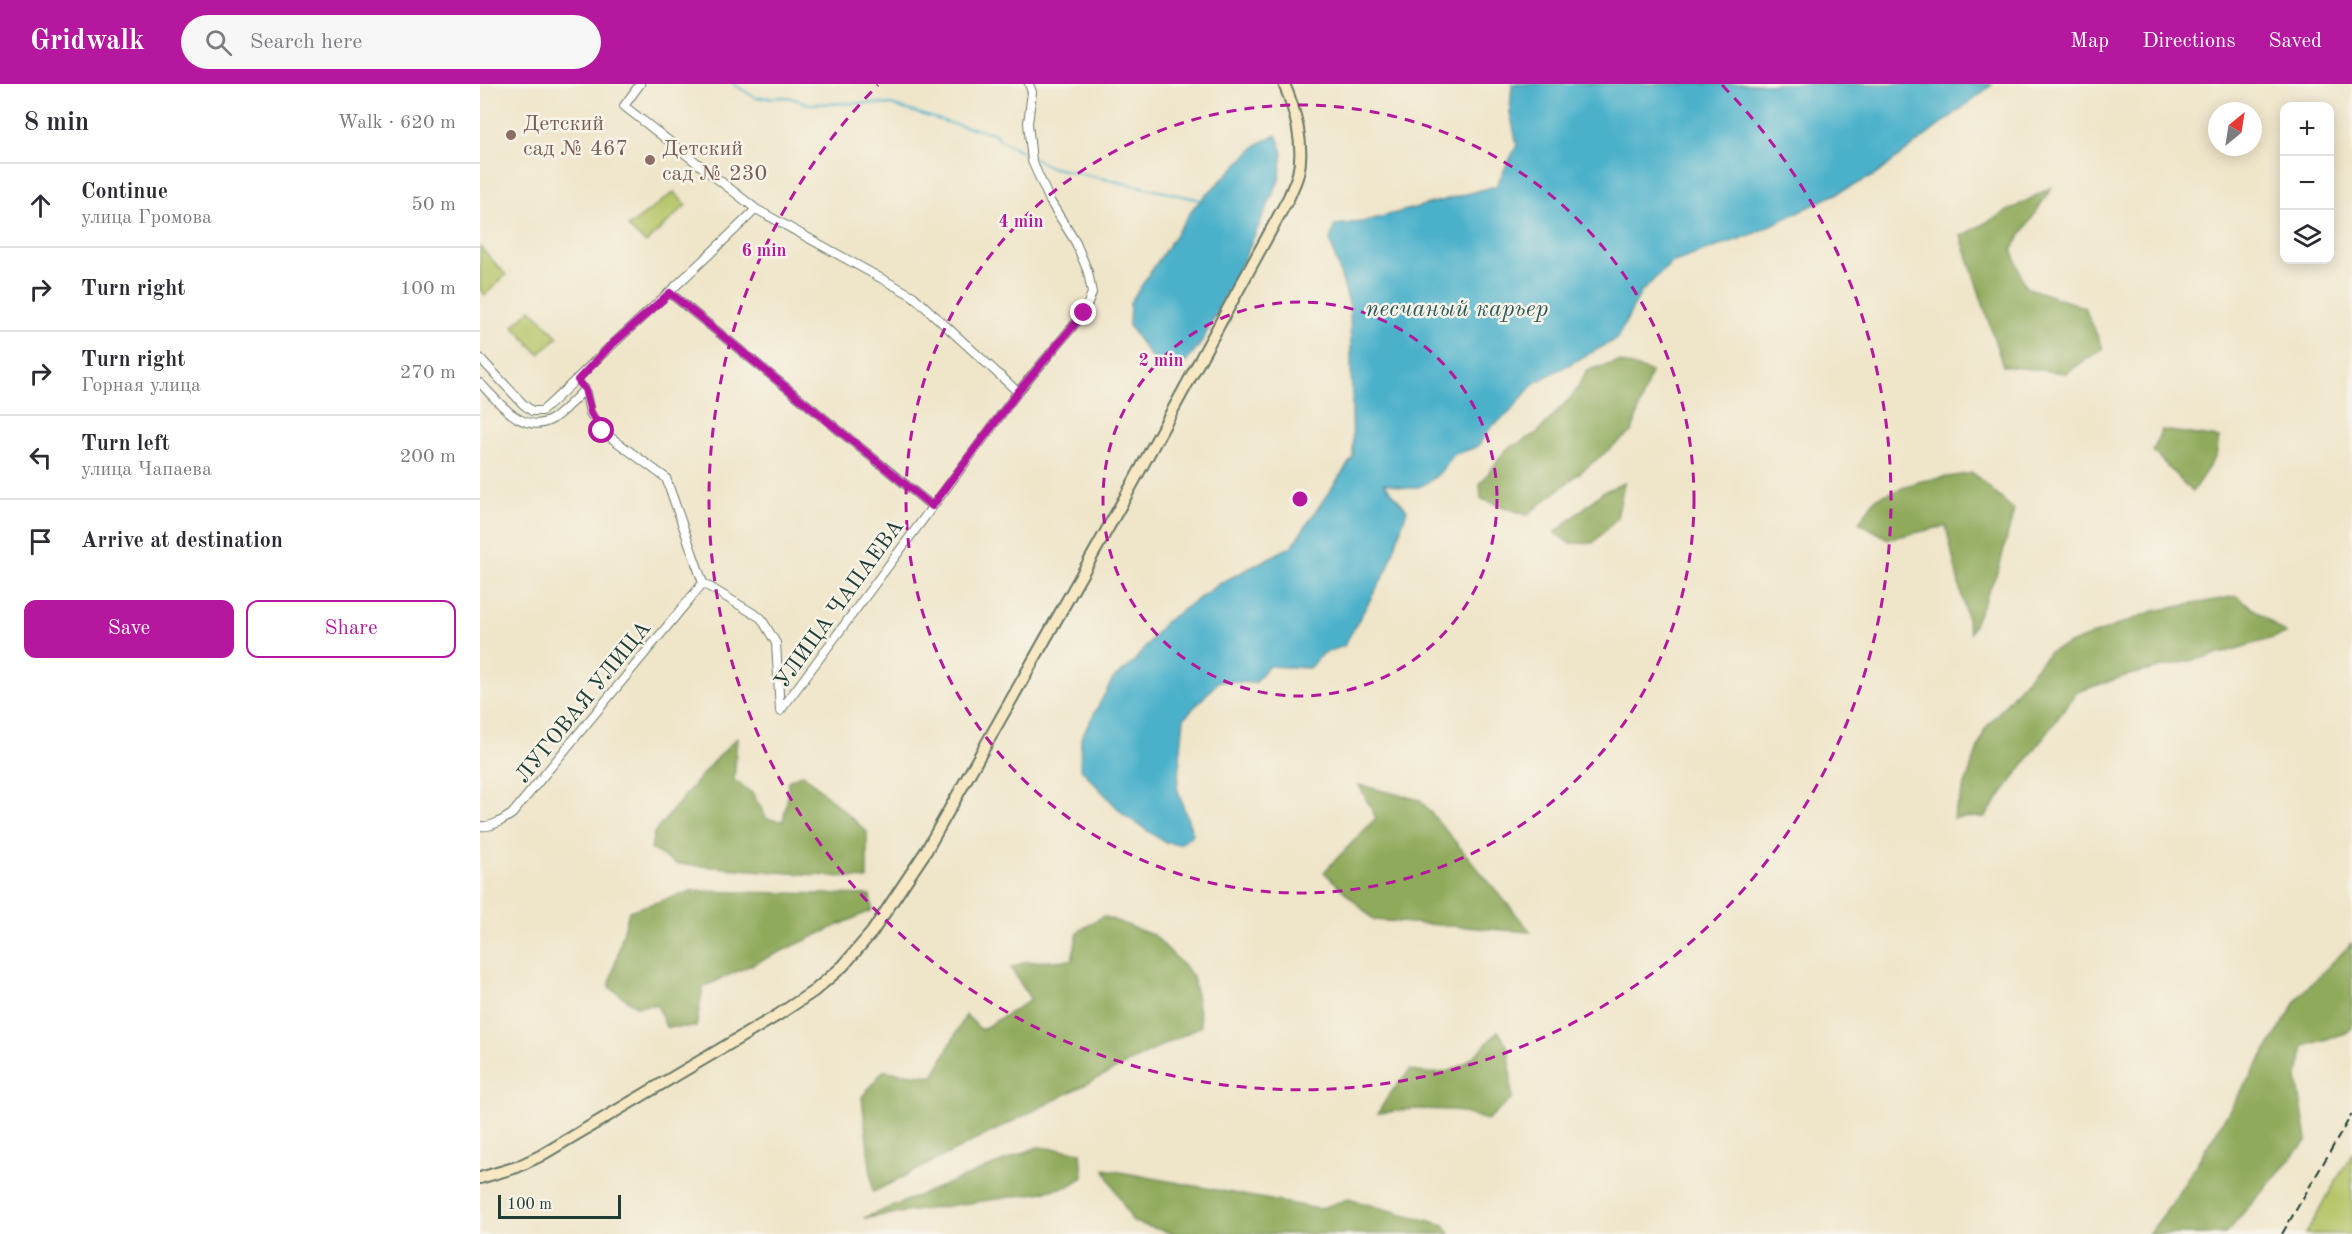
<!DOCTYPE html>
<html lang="en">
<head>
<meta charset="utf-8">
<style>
	:root { --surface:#fff; --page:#f7f7f7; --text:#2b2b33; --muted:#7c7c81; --line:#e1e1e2; --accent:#b5179e }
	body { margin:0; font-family:"Old Standard TT",serif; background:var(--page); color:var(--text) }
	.controls { position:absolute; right:18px; top:18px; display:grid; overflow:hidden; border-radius:12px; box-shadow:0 3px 15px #0003 }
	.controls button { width:54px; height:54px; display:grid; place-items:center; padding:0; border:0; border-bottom:2px solid var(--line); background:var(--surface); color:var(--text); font:30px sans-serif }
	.compass { position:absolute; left:1728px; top:18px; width:54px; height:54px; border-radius:50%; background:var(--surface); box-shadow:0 3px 15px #0003; rotate:30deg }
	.scale { position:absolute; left:18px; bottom:15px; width:123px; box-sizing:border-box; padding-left:6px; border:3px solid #1f3d34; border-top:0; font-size:16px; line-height:21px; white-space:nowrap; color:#1f3d34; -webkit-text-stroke:4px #f7f3e8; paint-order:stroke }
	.stop { position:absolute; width:18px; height:18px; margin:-14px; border:4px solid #b5179e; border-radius:50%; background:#fff }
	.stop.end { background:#b5179e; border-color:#fff; box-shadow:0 2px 6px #0008 }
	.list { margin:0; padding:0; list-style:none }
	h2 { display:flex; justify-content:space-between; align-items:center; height:78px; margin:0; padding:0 24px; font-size:26px }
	h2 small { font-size:20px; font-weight:400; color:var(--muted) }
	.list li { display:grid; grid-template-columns:39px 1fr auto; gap:18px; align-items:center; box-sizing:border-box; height:84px; padding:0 24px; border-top:2px solid var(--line) }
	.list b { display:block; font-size:22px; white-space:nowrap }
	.list p { margin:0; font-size:20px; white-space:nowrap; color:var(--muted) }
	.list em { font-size:20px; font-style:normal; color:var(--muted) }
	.actions { display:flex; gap:12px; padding:18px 24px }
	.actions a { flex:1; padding:14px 0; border:2px solid var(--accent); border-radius:12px; text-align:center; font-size:21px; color:var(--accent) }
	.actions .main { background:var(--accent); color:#fff }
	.icon { flex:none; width:33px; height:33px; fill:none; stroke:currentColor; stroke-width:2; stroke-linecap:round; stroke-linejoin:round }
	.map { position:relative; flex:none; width:1872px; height:1150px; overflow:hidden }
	header { display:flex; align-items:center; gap:36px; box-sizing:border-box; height:84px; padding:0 30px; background:var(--accent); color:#fff }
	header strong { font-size:28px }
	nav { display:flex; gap:33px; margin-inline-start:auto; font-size:21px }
	.search { width:420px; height:54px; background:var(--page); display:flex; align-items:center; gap:15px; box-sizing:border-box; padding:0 21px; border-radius:33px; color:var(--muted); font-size:22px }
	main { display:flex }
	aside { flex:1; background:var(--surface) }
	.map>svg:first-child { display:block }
	.green { fill:#b6c567; stroke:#6a814e; stroke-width:1.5 }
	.forest { fill:#90aa5c; stroke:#587448; stroke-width:1.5 }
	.water { fill:#4cb1cb; stroke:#367780; stroke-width:1.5 }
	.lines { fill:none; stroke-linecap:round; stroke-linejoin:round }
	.stream { stroke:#4cb1cb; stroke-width:2 }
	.street-casing { stroke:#687868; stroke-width:10 }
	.secondary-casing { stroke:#687868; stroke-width:14 }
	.street { stroke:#fff; stroke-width:8 }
	.secondary { stroke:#f7e8c3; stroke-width:10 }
	.rail { stroke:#1f3d34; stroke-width:2; stroke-dasharray:9 4.5; stroke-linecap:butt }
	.route { stroke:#b5179e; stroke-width:8 }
	.ring { fill:none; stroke:#b5179e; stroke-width:3; stroke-dasharray:10 8 }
	.education-dot { fill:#8d6e63; stroke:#f7f3e8; stroke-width:2 }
	.labels { text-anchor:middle; stroke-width:5; stroke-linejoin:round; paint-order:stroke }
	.education-label { font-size:22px; fill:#785e54; stroke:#f7f3e8; text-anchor:start }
	.street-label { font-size:22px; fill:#1f3d34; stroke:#f7f3e8 }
	.water-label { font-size:24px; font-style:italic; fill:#2a5a5a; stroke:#f7f3e8 }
	.centre { fill:#b5179e; stroke:#f7f3e8; stroke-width:3 }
	.ring-label { font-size:18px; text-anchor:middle; font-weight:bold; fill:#b5179e; stroke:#f7f3e8; stroke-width:5; stroke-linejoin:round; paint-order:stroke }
</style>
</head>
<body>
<header>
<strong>Gridwalk</strong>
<div class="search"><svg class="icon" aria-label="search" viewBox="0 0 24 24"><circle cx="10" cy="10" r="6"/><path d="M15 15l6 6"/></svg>Search here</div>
<nav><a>Map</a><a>Directions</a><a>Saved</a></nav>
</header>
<main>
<aside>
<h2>8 min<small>Walk · 620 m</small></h2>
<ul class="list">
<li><svg class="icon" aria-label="ahead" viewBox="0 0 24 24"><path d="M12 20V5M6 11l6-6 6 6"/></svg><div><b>Continue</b><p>улица Громова</p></div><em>50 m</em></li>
<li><svg class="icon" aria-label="right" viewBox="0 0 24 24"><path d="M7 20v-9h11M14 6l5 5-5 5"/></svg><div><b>Turn right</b></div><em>100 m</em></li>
<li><svg class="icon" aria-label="right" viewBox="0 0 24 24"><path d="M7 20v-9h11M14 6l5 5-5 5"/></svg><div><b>Turn right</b><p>Горная улица</p></div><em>270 m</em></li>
<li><svg class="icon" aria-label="left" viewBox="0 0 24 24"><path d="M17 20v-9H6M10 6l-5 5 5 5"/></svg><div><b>Turn left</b><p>улица Чапаева</p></div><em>200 m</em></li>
<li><svg class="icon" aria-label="arrive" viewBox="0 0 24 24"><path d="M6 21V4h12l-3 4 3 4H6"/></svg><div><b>Arrive at destination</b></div></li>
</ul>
<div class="actions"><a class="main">Save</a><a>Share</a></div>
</aside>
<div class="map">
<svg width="1872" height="1150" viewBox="0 0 1872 1150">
	<rect width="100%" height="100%" fill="#f7f3e8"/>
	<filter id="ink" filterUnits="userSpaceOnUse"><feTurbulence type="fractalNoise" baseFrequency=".0167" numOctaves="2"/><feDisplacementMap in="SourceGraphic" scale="12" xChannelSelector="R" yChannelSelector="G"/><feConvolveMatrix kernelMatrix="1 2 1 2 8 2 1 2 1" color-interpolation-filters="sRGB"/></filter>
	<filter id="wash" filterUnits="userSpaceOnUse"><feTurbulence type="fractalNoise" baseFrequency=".008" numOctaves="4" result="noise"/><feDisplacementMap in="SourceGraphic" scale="24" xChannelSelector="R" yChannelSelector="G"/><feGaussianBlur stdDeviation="1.35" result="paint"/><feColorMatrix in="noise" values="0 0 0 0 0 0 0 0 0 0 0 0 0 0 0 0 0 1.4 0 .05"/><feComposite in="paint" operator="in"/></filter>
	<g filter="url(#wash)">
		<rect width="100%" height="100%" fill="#efe5c9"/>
		<!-- green -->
		<path class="green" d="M 194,108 L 206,121 L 166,159 L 148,143 Z
			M 0,163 L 26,191 L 5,211 L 0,206 Z
			M 51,225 L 78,253 L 59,270 L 33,242 Z
			M 1872,1069 L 1872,1150 L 1826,1150 Z"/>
		<!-- forest -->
		<path class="forest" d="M 1572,103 L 1532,165 L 1545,203 L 1604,223 L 1623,264 L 1586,289 L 1523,282 L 1481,152 Z
			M 1139,278 L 1171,288 L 1152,347 L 1047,431 L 1001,415 L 1000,400 L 1026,366 L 1057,349 L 1094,310 L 1107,286 Z
			M 1682,346 L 1739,354 L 1736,372 L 1712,408 L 1673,367 Z
			M 1493,389 L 1534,426 L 1519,484 L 1490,549 L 1466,442 L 1408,455 L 1379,438 L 1396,414 L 1441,397 Z
			M 1144,399 L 1137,434 L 1113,459 L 1089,459 L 1075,449 L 1123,408 Z
			M 1757,512 L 1806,550 L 1739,570 L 1645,592 L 1597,608 L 1505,733 L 1473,734 L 1505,645 L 1569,568 L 1674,527 Z
			M 257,654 L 254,696 L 273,710 L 287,735 L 303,737 L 307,717 L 308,697 L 323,690 L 387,748 L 387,795 L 196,780 L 171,765 L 174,749 L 231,680 Z
			M 879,701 L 940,716 L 1051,848 L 894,836 L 844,788 L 896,734 Z
			M 212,807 L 390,811 L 392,826 L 223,903 L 216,943 L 186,943 L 177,921 L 156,922 L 129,903 L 149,827 Z
			M 623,832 L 675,852 L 713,892 L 721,942 L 393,1108 L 382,1013 L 403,987 L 453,992 L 486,931 L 501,946 L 551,916 L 531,884 L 545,878 L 592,876 L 598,848 Z
			M 1872,859 L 1872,944 L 1866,949 L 1824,962 L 1817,994 L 1827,1056 L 1745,1150 L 1669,1150 L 1693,1118 L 1821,910 Z
			M 1018,947 L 1029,965 L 1032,1015 L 1007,1036 L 973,1026 L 934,1025 L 898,1029 L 909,1011 L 930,986 C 973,998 991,977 1018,947 Z
			M 558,1063 L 601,1068 L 603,1093 L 589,1102 L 558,1109 L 384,1134 Z
			M 624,1085 L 839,1125 L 868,1115 L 964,1141 L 970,1150 L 695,1150 L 653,1138 Z"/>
		<!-- water -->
		<path class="water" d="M 1032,0 L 1513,0 L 1395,91 L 1273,150 L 1191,179 L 1161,208 L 1137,255 L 1054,299 L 1029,329 L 1010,344 L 997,363 L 972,371 C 965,385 950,402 933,404 C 924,405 912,400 904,399 L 927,426 L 908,484 L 864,562 L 842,570 L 829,584 L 788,582 L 775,599 L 739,597 L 704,634 L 697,704 L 713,751 L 700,760 L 686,759 L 644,731 L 600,684 L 601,654 L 633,595 L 652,580 L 685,538 L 741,499 L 812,462 L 873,373 L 870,222 L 850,156 L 855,141 L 882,138 L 1016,102 L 1037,61 L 1030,28 Z
			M 796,51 L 803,68 L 799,96 L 764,175 L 721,259 L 701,284 L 690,284 L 673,276 L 649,242 L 650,219 L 714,123 L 778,60 Z"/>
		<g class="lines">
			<!-- stream -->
			<path class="stream" d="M 253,0 L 276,14 L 308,13 L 329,20 L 390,19 L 411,21 L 473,40 L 514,49 L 520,56 L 549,71
				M 554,74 L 570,83 L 721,116"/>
		</g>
	</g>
	<g filter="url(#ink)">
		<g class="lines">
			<!-- street casing -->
			<g class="street-casing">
				<path id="street" d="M 160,0 L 144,22 L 276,125 L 433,212 L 538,308
					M 190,209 L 452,422
					M 0,274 L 43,320 L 52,327 L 62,327 C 86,306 108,283 132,261 C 181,216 229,172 276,125
					M 0,299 C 18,317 44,354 74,334 C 85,326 95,315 105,305 L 110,329 L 122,347 L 186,394 L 223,499 L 281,534 L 296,559 L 300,627
					M 300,627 L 538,308 L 604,229 L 612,209 L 608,188 L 596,159 L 570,117 L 552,77 L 548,39 L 552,8 L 549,0
					M 0,742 C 11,744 23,736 32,730 L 223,499"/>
			</g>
			<!-- secondary casing -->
			<g class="secondary-casing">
				<path id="secondary" d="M 0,1094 L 37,1083 L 60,1072 L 298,931 L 334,907 L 363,882 L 392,848 L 446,767 L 642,419 L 809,113 C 812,105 816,98 818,90 C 825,62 815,25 804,0"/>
			</g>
			<!-- street -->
			<use href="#street" class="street"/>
			<!-- secondary -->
			<use href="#secondary" class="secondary"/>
			<!-- rail -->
			<path class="rail" d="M 1802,1150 L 1872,1030"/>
		</g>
	</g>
	<g class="lines" filter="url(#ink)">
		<!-- route -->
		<path class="route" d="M 122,347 L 111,329 L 105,305 L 98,296 L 129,263 L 190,209 L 452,422 L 538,308 L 604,229"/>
	</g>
	<!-- distance rings -->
	<g class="ring">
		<circle cx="820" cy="415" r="197"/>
		<circle cx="820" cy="415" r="394"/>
		<path d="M1242 1A591 591 0 1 1 398 1"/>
	</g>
	<!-- markers -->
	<g class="education-dot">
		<circle cx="31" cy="51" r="6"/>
		<circle cx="170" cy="76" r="6"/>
	</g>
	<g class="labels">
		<!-- education labels -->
		<g class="education-label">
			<text x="43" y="46">Детский<tspan x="43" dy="25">сад № 467</tspan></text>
			<text x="182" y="71">Детский<tspan x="182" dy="25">сад № 230</tspan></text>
		</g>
		<!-- street labels -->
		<g class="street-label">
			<text transform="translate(358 519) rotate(-54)" y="8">УЛИЦА ЧАПАЕВА</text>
			<text transform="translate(102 617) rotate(-51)" y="8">ЛУГОВАЯ УЛИЦА</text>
		</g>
		<!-- water labels -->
		<g class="water-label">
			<text x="977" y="232">песчаный карьер</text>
		</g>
	</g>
	<circle cx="820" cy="415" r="9" class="centre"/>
	<g class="ring-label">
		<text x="541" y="143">4 min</text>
		<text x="284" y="172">6 min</text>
		<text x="681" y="282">2 min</text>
	</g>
</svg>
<div class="controls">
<button>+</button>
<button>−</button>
<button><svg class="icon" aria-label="layers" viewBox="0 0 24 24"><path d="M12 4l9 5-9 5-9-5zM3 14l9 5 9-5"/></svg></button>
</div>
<svg class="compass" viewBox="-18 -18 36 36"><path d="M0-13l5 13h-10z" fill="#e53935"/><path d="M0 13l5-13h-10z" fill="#7c7c81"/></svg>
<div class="scale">100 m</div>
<div class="stop" style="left:122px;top:347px"></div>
<div class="stop end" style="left:604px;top:229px"></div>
</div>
</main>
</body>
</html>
